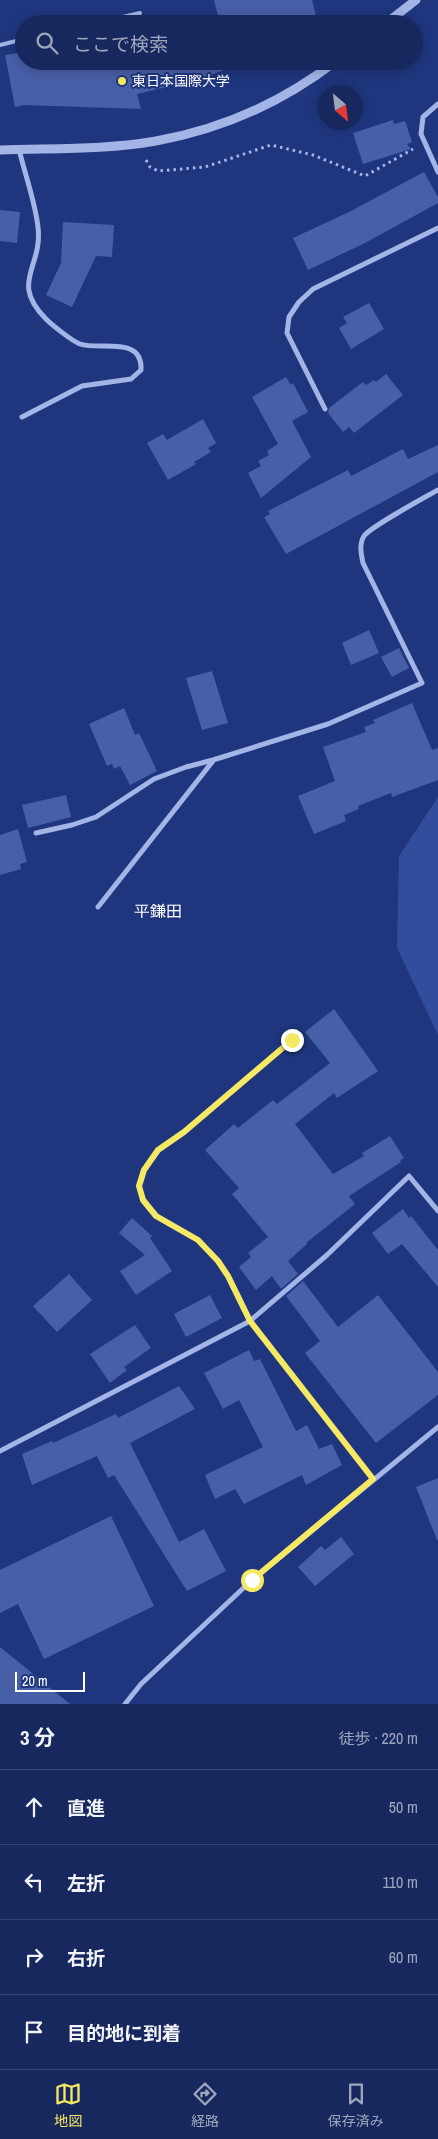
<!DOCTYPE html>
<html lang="ja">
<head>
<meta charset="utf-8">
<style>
	:root { --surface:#17285e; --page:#243467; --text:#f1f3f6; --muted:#9ea6bc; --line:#364473; --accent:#f5e862 }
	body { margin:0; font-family:"Archivo Narrow","Noto Sans JP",sans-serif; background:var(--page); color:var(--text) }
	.compass { position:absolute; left:318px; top:85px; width:45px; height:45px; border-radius:50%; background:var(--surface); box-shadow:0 2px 12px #0003; rotate:152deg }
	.scale { position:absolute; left:15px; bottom:12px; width:70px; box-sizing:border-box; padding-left:5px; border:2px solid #fff; border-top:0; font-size:14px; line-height:18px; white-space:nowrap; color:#fff; -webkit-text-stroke:4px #1f367e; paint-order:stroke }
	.stop { position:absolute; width:15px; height:15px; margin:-11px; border:4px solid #f5e862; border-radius:50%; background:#fff }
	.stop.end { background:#f5e862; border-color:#fff; box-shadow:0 1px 5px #0008 }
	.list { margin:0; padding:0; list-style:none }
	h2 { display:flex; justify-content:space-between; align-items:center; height:65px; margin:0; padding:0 20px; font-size:21px }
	h2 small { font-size:16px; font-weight:400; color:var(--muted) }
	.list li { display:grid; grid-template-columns:32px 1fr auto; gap:15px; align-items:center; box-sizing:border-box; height:75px; padding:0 20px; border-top:1px solid var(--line) }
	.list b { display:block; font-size:19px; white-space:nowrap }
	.list em { font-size:16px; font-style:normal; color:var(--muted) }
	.icon { flex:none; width:28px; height:28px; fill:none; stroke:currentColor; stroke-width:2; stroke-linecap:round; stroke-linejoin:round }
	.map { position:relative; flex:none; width:438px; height:1704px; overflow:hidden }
	.search { position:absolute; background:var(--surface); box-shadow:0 2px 12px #0003; left:15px; right:15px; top:15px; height:55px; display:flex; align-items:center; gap:12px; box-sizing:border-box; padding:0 18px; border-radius:28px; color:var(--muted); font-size:19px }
	.sheet { height:365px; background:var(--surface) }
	nav { display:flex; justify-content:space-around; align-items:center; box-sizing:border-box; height:70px; border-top:1px solid var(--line); background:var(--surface); font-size:14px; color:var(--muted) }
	nav a { display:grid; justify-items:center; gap:2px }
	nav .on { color:var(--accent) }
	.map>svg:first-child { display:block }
	.green { fill:#324d9c }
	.building { fill:#475fa7 }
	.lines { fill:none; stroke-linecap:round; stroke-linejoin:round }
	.path { stroke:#a3b4e7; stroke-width:3; stroke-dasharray:2.5 4; stroke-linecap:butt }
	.service { stroke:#a3b4e7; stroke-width:4 }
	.minor { stroke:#a3b4e7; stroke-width:5 }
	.tertiary { stroke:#a3b4e7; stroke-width:9 }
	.route { stroke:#f5e862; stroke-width:6 }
	.poi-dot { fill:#f5e862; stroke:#1f367e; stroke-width:2 }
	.labels { text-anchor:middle; stroke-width:4; stroke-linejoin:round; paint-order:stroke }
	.poi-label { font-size:14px; fill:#fff; stroke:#1f367e; text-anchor:start }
	.quarter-label { font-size:16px; fill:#fff; stroke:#1f367e }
</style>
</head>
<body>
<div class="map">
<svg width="438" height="1704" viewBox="0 0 438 1704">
	<rect width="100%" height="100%" fill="#1f367e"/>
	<!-- green -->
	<path class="green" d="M 438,797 L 438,1035 L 397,948 L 399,856 Z"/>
	<!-- building -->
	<path class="building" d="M 214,0 L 312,0 L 318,24 L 220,24 Z
		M 24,52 L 24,61 L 242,61 L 242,63 L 201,79 L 137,94 L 141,109 L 24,105 L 15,107 L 5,55 Z
		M 393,120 L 394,124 L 405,121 L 412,142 L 407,144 L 411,149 L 363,164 L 353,133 Z
		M 424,172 L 438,197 L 438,203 L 365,243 L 308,270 L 293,238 L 349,212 Z
		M 0,210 L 20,212 L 17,243 L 0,241 Z
		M 63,222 L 114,225 L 112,257 L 96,256 L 72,307 L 46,295 L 61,263 Z
		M 369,303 L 384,329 L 351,349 L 339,328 L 347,323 L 343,317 Z
		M 386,374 L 403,395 L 354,433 L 349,427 L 343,432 L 328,413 L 329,408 L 363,382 L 366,385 L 374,380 L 376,382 Z
		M 286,377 L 291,385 L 293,383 L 308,412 L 292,421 L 311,457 L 261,498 L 248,473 L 261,466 L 258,461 L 269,455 L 267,451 L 278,444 L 252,397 Z
		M 203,419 L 216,443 L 208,448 L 211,452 L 194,462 L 196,464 L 168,480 L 147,443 L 163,434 L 167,440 Z
		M 438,445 L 438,472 L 286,554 L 264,517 L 270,514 L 268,511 L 348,470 L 351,476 L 403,449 L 408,459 Z
		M 369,630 L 379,653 L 351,665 L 342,643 Z
		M 399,648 L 409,668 L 392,677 L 381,657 Z
		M 212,671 L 228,723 L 202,730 L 186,678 Z
		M 412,703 L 432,750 L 438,748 L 438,780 L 392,797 L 391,793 L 358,806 L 359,809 L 344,815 L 346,821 L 314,834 L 298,796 L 335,781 L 323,747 L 366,732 L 364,727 L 375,723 L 373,720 Z
		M 124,708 L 135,735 L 139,733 L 157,771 L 130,785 L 120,766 L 114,769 L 112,764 L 107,766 L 89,724 Z
		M 66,795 L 71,817 L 28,828 L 22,805 Z
		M 18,829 L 27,862 L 20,864 L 21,869 L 0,875 L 0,835 Z
		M 334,1009 L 378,1071 L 337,1098 L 334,1093 L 295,1124 L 333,1174 L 364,1156 L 362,1153 L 390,1136 L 404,1158 L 400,1160 L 401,1162 L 349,1196 L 355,1204 L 306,1243 L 307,1244 L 288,1261 L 298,1274 L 281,1289 L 272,1276 L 256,1290 L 239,1267 L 251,1257 L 248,1253 L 268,1237 L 232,1194 L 239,1188 L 205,1150 L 234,1124 L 238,1128 L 273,1100 L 277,1104 L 330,1063 L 305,1032 Z
		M 403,1209 L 409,1218 L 411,1216 L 438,1250 L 438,1287 L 402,1244 L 388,1254 L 372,1233 Z
		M 132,1218 L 152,1236 L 150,1238 L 172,1271 L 136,1295 L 120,1271 L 145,1255 L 119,1233 Z
		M 69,1274 L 92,1300 L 57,1332 L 33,1306 Z
		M 303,1281 L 338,1327 L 378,1295 L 438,1372 L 438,1395 L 376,1443 L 305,1353 L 320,1341 L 286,1296 Z
		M 210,1295 L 222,1318 L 186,1337 L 174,1314 Z
		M 135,1325 L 151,1348 L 124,1367 L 127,1370 L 110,1383 L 90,1354 Z
		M 249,1350 L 254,1361 L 260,1359 L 296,1431 L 307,1425 L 319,1449 L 332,1444 L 342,1465 L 306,1485 L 302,1475 L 244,1504 L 235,1489 L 215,1499 L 205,1475 L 263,1447 L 239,1400 L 223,1409 L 204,1373 Z
		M 179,1386 L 195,1409 L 130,1443 L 179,1542 L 204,1529 L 226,1571 L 187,1591 L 114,1475 L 108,1478 L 97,1456 L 32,1485 L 22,1454 L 52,1441 L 53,1443 L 116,1414 L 118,1418 Z
		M 438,1478 L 438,1540 L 437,1540 L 416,1487 Z
		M 111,1516 L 154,1606 L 44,1659 L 18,1604 L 0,1613 L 0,1570 Z
		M 341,1537 L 354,1554 L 315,1586 L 298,1567 L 321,1546 L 325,1550 Z
		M 0,1647 L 70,1704 L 0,1704 Z"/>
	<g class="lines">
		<!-- path -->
		<path class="path" d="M 146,160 L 150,167 L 158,171 L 205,167 L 271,145 L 313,155 L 365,176 L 413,149"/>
		<!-- service -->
		<path class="service" d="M 92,24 L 140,13
			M 0,45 L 24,39"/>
		<!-- minor -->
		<path class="minor" d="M 438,104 L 423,117 L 421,134 L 438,172
			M 19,149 C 25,175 35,201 38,227 C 43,268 9,282 46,319 C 52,325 72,341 80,344 C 100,351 143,335 141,370 L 131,379 L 82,386 L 22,417
			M 325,409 L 287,333 L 289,317 L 299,302 L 313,289 L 438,228
			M 36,833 L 72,825 L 96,817 L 154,779 L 186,767 L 213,760 L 328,724 L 422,683 L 363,563 C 361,554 359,544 364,536 C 369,528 427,496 438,490
			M 98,907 L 213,761
			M 292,1040 L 184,1132 L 158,1150 L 144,1170 L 139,1186 L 143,1200 L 156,1216 L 198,1240 L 218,1261 L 228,1276 L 250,1321 L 373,1479
			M 0,1451 L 250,1321 L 327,1255 L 409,1176 L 438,1211
			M 125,1704 L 141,1684 L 252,1580 L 438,1427"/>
		<!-- tertiary -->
		<path class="tertiary" d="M 385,24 L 416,0
			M 0,150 C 51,148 106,150 156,141 C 222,129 283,102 336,61"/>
	</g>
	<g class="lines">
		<!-- route -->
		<path class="route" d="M 252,1580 L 373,1479 L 250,1321 L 228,1276 L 218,1261 L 198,1240 L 156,1216 L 143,1200 L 139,1186 L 144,1170 L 158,1150 L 184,1132 L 292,1040"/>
	</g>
	<!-- markers -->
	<circle class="poi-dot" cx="122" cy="81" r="5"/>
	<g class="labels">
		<!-- poi labels -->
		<g class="poi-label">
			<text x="132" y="86">東日本国際大学</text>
		</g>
		<!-- quarter labels -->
		<g class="quarter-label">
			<text x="158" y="917">平鎌田</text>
		</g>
	</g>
</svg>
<svg class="compass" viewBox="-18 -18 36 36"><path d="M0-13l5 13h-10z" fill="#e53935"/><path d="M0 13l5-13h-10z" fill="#9ea6bc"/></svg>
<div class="scale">20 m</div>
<div class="stop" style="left:252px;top:1580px"></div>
<div class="stop end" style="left:292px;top:1040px"></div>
<div class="search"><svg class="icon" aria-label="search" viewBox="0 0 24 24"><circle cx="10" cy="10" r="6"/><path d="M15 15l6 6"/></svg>ここで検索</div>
</div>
<section class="sheet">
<h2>3 分<small>徒歩 · 220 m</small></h2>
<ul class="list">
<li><svg class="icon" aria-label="ahead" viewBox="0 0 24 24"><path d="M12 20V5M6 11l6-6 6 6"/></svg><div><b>直進</b></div><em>50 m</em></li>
<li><svg class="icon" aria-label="left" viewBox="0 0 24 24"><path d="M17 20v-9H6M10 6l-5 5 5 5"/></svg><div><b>左折</b></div><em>110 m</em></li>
<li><svg class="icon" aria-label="right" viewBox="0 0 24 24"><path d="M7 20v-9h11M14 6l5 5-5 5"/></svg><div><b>右折</b></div><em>60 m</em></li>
<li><svg class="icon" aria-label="arrive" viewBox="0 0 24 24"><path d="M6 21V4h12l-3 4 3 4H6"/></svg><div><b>目的地に到着</b></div></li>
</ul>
</section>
<nav>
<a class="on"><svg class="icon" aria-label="map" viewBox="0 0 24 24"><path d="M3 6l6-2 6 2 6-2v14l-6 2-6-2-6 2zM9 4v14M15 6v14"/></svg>地図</a>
<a><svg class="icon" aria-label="directions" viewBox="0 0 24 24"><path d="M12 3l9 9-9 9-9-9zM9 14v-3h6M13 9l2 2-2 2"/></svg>経路</a>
<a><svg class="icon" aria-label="saved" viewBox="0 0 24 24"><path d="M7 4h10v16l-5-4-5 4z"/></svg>保存済み</a>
</nav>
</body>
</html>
